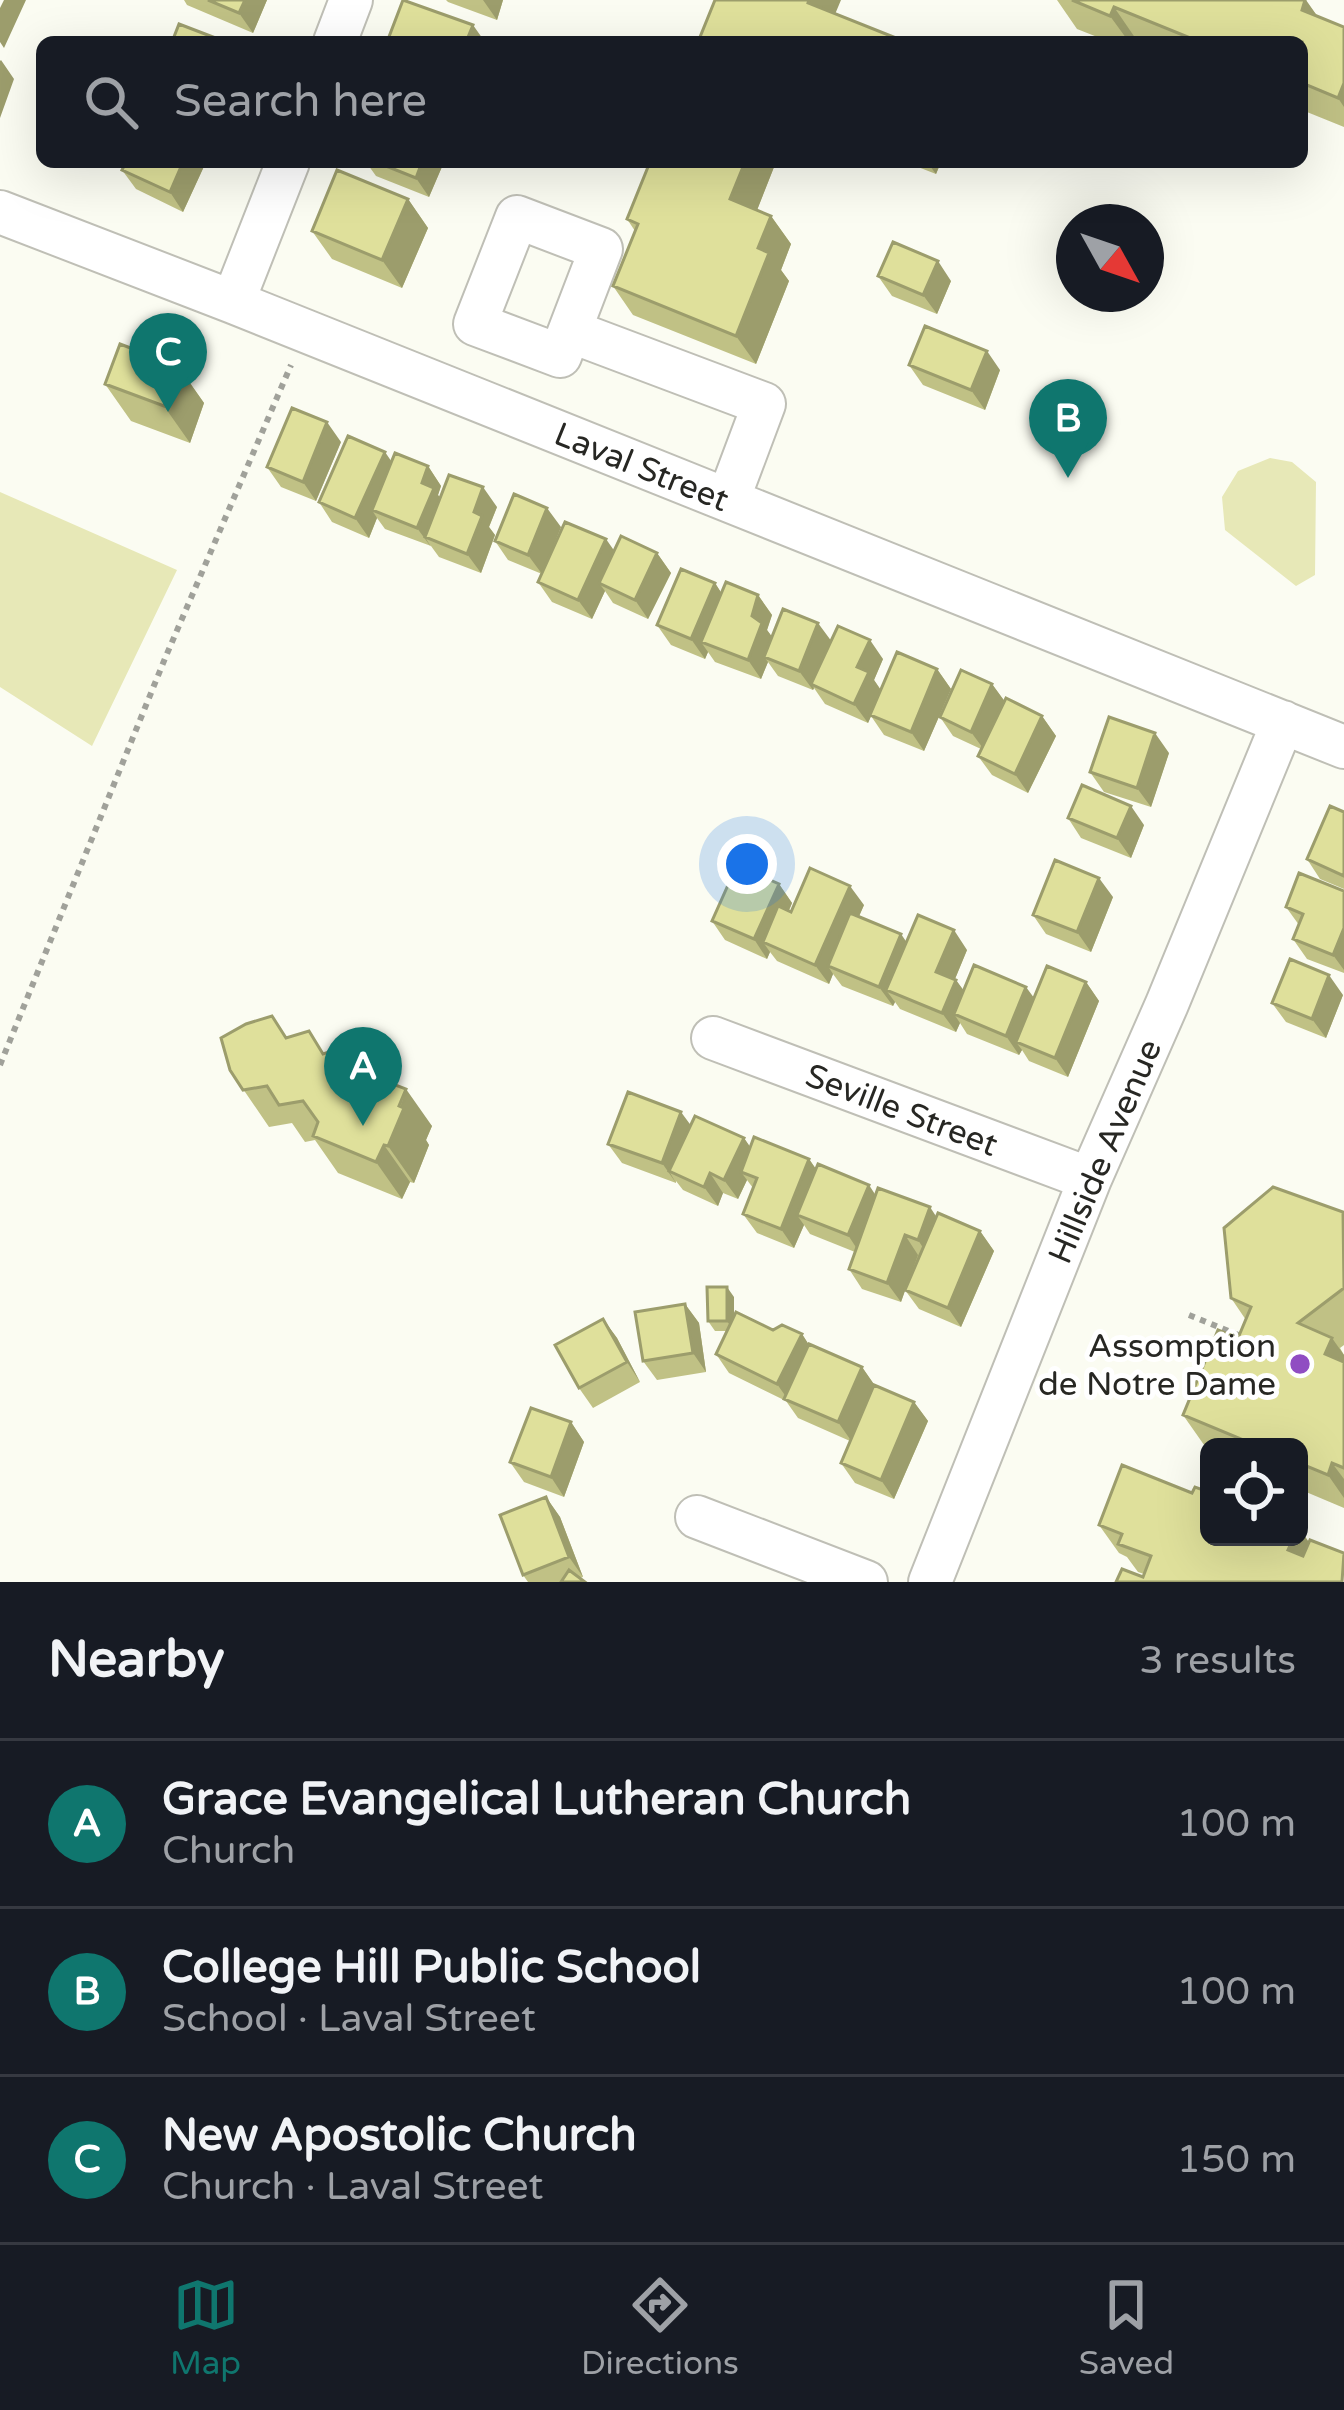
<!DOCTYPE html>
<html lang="en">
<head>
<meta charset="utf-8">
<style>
	:root { --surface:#171b24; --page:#20242c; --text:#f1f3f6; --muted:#9ea1a6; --line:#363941; --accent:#0f766e }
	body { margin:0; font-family:"Varela Round",sans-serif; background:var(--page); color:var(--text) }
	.controls { position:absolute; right:36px; bottom:36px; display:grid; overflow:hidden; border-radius:18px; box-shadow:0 12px 48px #0002 }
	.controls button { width:108px; height:108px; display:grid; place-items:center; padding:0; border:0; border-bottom:3px solid var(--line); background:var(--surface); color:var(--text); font:60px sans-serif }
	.compass { position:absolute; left:1056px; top:204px; width:108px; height:108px; border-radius:50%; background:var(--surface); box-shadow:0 12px 48px #0002; rotate:130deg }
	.you { position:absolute; left:747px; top:864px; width:42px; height:42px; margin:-30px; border:9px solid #fff; border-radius:50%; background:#1a73e8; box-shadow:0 0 0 18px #1a73e833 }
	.badge { display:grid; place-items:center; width:78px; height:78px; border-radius:50%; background:var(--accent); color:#fff; font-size:39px; font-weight:700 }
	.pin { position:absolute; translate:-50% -99px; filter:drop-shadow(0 3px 6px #0008) }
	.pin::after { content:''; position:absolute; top:63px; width:42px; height:36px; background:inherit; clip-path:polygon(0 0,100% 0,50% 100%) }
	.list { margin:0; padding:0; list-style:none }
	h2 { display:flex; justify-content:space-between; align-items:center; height:156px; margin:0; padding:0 48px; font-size:51px }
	h2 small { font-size:39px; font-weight:400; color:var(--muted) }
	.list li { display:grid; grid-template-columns:78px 1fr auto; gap:36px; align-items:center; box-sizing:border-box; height:168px; padding:0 48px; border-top:3px solid var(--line) }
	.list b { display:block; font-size:45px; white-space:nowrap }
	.list p { margin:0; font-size:39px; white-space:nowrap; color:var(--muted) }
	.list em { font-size:39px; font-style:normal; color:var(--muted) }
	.icon { flex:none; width:66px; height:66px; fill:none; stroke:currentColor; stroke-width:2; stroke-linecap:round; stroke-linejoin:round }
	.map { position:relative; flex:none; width:1344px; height:1582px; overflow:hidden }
	.search { position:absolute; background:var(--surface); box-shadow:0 12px 48px #0002; left:36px; right:36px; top:36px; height:132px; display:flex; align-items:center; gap:30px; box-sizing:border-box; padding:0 42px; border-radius:18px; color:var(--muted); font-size:45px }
	.sheet { height:660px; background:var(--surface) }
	nav { display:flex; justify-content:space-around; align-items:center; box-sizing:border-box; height:168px; border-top:3px solid var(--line); background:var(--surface); font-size:33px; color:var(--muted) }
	nav a { display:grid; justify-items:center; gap:6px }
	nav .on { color:var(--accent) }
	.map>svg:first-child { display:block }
	.green { fill:#e7e8b7 }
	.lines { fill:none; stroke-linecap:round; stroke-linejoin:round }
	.minor-casing { stroke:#bfbfb6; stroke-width:46 }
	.path { stroke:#a0a19a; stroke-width:6; stroke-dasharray:6 6; stroke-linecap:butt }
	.minor { stroke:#fff; stroke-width:42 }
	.wall { fill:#c0c185 }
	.shaded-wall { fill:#9c9d6c }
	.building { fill:#dfe09b; stroke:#9c9d6c; stroke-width:3 }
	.poi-dot { fill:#904dc2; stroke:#fff; stroke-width:4.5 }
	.labels { text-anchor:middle; stroke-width:10; stroke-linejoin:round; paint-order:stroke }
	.street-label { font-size:33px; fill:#272723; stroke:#fff }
	.poi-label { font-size:33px; fill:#272723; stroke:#fff; text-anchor:end }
</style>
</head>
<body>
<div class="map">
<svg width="1344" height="1582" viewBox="0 0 1344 1582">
	<rect width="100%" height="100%" fill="#fbfcf2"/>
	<!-- green -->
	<path class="green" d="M 1270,458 L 1292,462 L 1316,482 L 1315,575 L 1296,586 L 1225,530 L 1222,497 L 1238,471 Z
		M 0,492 L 177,570 L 92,746 L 0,687 Z"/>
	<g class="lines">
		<!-- minor casing -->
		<g class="minor-casing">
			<path id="minor" d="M 335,42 L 351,0
				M 0,212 L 233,302 L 1344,747
				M 517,217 L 601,249 L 560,356 L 475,324 Z
				M 233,302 L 288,162
				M 570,331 L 764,404 L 728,500
				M 713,1038 L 1090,1179
				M 697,1517 L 866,1582
				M 930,1582 L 1090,1179 L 1167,1004 L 1283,722"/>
		</g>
		<!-- path -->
		<path class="path" d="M 0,1065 L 166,656 L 291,365
			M 1189,1315 L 1243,1337"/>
		<!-- minor -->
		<use href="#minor" class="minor"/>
	</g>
	<!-- wall -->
	<path class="wall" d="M 184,0 L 267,0 L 253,33 L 187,5 Z
		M 446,0 L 503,0 L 497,20 L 448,2 Z
		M 1057,0 L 1305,0 L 1317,16 L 1344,27 L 1344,127 L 1302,110 L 1302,42 L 1110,42 L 1077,29 Z
		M 206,162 L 183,212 L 136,189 L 122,170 Z
		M 366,162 L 444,162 L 429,197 L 376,176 Z
		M 650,162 L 776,162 L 757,210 L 771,216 L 791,244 L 781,270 L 789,281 L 756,364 L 633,315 L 613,286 L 635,231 L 627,219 Z
		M 905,162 L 941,162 L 936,174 Z
		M 408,199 L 428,228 L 402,288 L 332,259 L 312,231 Z
		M 878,276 L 951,281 L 937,314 L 892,296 Z
		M 909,365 L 1000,370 L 985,410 L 923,385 Z
		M 178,366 L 204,403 L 190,443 L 131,421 L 105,384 Z
		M 341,442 L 316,501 L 281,487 L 267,467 Z
		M 392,462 L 428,466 L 441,486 L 438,495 L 440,498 L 497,507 L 489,527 L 495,535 L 481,573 L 439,557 L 431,546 L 385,529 L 377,518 L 369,538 L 332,522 L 319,502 Z
		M 561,527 L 543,572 L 614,551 L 657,553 L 671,573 L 648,619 L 613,603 L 605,591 L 592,619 L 552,602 L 538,582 L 542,574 L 508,560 L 495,541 Z
		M 715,583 L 721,593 L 758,595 L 772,615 L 767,630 L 772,637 L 831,641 L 883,659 L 874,680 L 881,690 L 937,669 L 951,689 L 924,751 L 884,735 L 871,716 L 868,723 L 825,704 L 814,688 L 813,690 L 778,676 L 768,662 L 761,679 L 715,662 L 708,652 L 705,659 L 671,645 L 657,625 Z
		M 992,684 L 1004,701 L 1042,716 L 1056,736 L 1028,793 L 992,775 L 978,756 L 981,749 L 953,736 L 940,717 Z
		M 1169,753 L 1151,807 L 1104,792 L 1090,772 Z
		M 1344,812 L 1344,889 L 1320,879 L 1307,859 Z
		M 1068,818 L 1144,825 L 1131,858 L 1081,838 Z
		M 779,884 L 792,903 L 789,911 L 864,905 L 859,916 L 906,942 L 967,950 L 955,979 L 963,990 L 1034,998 L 1086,982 L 1099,1001 L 1068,1077 L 1029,1061 L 1022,1050 L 1019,1055 L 967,1034 L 960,1023 L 956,1032 L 900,1009 L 895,1002 L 893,1006 L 842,986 L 833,974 L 829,984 L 777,961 L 770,952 L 767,959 L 725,940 L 712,921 Z
		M 1344,891 L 1344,973 L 1307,959 L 1293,939 L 1299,925 L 1286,907 Z
		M 1113,897 L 1091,952 L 1046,934 L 1033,915 Z
		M 1343,995 L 1326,1038 L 1286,1022 L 1272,1003 Z
		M 287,1038 L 325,1053 L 367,1074 L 432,1126 L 426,1140 L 429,1145 L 414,1183 L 410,1182 L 402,1199 L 338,1173 L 315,1140 L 305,1142 L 292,1123 L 269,1127 L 230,1070 Z
		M 691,1125 L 744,1138 L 750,1148 L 809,1159 L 816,1169 L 876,1196 L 980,1231 L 994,1251 L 961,1327 L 919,1309 L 905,1290 L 901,1302 L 862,1289 L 849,1269 L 855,1252 L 810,1234 L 804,1225 L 794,1248 L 757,1233 L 743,1214 L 753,1188 L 747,1180 L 738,1199 L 723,1193 L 718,1206 L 683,1190 L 676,1181 L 676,1183 L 622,1163 L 608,1144 Z
		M 1344,1213 L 1344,1345 L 1340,1348 L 1344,1355 L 1344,1508 L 1299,1489 L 1299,1447 L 1209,1447 L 1209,1452 L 1183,1415 L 1238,1338 L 1246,1320 L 1231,1298 Z
		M 734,1297 L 734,1316 L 773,1330 L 802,1334 L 808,1344 L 862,1367 L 874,1385 L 914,1402 L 928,1421 L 894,1499 L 855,1483 L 841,1463 L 850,1441 L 798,1418 L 786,1401 L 729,1373 L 716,1354 L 727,1331 L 715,1331 L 708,1321 Z
		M 685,1304 L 699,1323 L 706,1372 L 657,1380 L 643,1361 Z
		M 603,1319 L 617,1338 L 640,1382 L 593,1408 L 579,1388 Z
		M 571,1422 L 584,1442 L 564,1497 L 524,1482 L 510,1462 Z
		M 546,1497 L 560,1517 L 583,1577 L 580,1578 L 585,1582 L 528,1582 L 523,1575 Z
		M 1099,1525 L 1299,1537 L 1299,1528 L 1309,1542 L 1344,1553 L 1116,1582 L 1143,1577 L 1144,1574 L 1138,1572 L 1127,1557 L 1119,1553 Z"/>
	<!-- shaded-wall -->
	<path class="shaded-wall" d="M 4,0 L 26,0 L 4,48 L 0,42 L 0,8 Z
		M 245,0 L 267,0 L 253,33 L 239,13 Z
		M 483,0 L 503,0 L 497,20 Z
		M 809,0 L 841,0 L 828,31 L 808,3 Z
		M 1306,0 L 1332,37 L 1302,10 Z
		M 1114,7 L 1138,42 L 1129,42 L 1110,16 Z
		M 473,25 L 485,42 L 466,42 Z
		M 1,60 L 14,79 L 0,118 L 0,61 Z
		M 1344,83 L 1344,107 L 1338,98 Z
		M 183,162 L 206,162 L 183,212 L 170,192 Z
		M 422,162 L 444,162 L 429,197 L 416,178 Z
		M 745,162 L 776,162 L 750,228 L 730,199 Z
		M 927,162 L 941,162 L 936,174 Z
		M 408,199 L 428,228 L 402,288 L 382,260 Z
		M 771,216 L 791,244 L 781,270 L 789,281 L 756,364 L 736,336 L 758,248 Z
		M 938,261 L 951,281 L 937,314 L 923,295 Z
		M 987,351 L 1000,370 L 985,410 L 971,390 Z
		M 178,366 L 204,403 L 190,443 L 164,406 Z
		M 327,422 L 341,442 L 316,501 L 303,482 Z
		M 385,452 L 398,471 L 372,510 L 377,518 L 369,538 L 355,518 Z
		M 428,466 L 441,486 L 438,495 L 447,507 L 425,537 L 431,547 L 417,528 L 422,483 Z
		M 483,487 L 497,507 L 489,527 L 495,535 L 481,573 L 467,554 L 474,512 Z
		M 547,508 L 561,527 L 542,574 L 528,555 Z
		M 606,539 L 620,559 L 599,583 L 605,591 L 592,619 L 578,600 Z
		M 657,553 L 671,573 L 648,619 L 635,600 Z
		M 715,583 L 728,603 L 701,642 L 708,652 L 705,659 L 691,639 Z
		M 758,595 L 772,615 L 767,630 L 776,642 L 764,657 L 768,662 L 761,679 L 748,660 L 752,616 Z
		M 818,623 L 832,642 L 811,684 L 814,688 L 813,690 L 799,671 Z
		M 870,640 L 883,659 L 874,680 L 882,692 L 868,723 L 854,704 L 857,667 Z
		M 937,669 L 951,689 L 924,751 L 911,732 Z
		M 992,684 L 1006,703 L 985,751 L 971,732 Z
		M 1042,716 L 1056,736 L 1028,793 L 1015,774 Z
		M 1155,733 L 1169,753 L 1151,807 L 1137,788 Z
		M 1131,806 L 1144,825 L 1131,858 L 1117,838 Z
		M 1099,878 L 1113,897 L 1091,952 L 1077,932 Z
		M 779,884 L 792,903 L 773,946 L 763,942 L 770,952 L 767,959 L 754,939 Z
		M 850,886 L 864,905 L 836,969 L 828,966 L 833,974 L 829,984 L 815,965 Z
		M 1344,928 L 1344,970 L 1333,955 Z
		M 954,930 L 967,950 L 950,991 L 936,972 Z
		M 901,934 L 914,953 L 886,990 L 895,1002 L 893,1006 L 879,987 Z
		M 1329,975 L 1343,995 L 1326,1038 L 1312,1019 Z
		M 956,980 L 970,999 L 954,1014 L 960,1023 L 956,1032 L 942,1013 Z
		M 1086,982 L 1099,1001 L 1068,1077 L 1055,1058 Z
		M 1026,987 L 1040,1006 L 1016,1042 L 1022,1050 L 1019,1055 L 1006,1036 Z
		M 406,1089 L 432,1126 L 426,1140 L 429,1145 L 414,1183 L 388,1146 Z
		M 681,1112 L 695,1131 L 669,1171 L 676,1183 L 662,1163 Z
		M 744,1138 L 758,1158 L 741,1172 L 747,1180 L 738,1199 L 724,1180 Z
		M 384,1145 L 410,1182 L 402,1199 L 376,1162 Z
		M 809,1159 L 822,1178 L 797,1215 L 804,1225 L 794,1248 L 781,1229 Z
		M 710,1173 L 723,1193 L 718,1206 L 704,1187 Z
		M 869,1185 L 882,1205 L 861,1255 L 848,1235 Z
		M 930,1207 L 943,1227 L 931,1260 L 918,1240 Z
		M 980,1231 L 994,1251 L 961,1327 L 948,1308 Z
		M 905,1235 L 918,1255 L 901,1302 L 887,1283 Z
		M 727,1287 L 734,1297 L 734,1331 L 727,1321 Z
		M 685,1304 L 699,1323 L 706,1372 L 693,1353 Z
		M 603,1319 L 617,1338 L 640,1382 L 627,1362 Z
		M 802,1334 L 815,1354 L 789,1401 L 777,1384 Z
		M 1332,1338 L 1344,1355 L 1344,1381 L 1325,1354 Z
		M 862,1367 L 876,1387 L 852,1442 L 838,1422 Z
		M 914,1402 L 928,1421 L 894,1499 L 881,1480 Z
		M 571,1422 L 584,1442 L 564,1497 L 551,1477 Z
		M 1332,1463 L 1344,1479 L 1344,1498 L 1328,1475 Z
		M 546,1497 L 560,1517 L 583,1577 L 569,1557 Z
		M 1299,1528 L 1318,1556 L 1308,1579 L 1288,1550 L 1294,1537 L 1299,1537 Z"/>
	<!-- building -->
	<path class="building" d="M 208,0 L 245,0 L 239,13 Z
		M 403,0 L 473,25 L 466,42 L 387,42 Z
		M 715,0 L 809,0 L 808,3 L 906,42 L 698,42 Z
		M 1072,0 L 1305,0 L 1302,10 L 1344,27 L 1344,83 L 1338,98 L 1302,83 L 1302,42 L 1200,42 L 1114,7 L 1110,16 Z
		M 179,24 L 226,42 L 172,42 Z
		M 126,162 L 183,162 L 170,192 L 122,170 Z
		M 376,162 L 422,162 L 416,178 Z
		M 650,162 L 745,162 L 730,199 L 771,216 L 758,248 L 769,253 L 736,336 L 613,286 L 638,224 L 627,219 Z
		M 337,170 L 408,199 L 382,260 L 312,231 Z
		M 893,242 L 938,261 L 923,295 L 878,276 Z
		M 925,326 L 987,351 L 971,390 L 909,365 Z
		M 120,344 L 178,366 L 164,406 L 105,384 Z
		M 292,408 L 327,422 L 303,482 L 267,467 Z
		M 348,436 L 385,452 L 355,518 L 319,502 Z
		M 395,453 L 428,466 L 422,483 L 434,488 L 417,528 L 372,510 Z
		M 449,475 L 483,487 L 474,512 L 482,516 L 467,554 L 425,537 Z
		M 514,494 L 547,508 L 528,555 L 495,541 Z
		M 565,522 L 606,539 L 578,600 L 538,582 Z
		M 621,536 L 657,553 L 635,600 L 599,583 Z
		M 681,569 L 715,583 L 691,639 L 657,625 Z
		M 726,582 L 758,595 L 752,616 L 762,623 L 748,660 L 701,642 Z
		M 783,609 L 818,623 L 799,671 L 764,657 Z
		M 838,626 L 870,640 L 857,667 L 869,672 L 854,704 L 811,684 Z
		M 897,652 L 937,669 L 911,732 L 870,715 Z
		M 961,670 L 992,684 L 971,732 L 940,717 Z
		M 1006,698 L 1042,716 L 1015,774 L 978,756 Z
		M 1109,717 L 1155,733 L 1137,788 L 1090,772 Z
		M 1082,785 L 1131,806 L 1117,838 L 1068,818 Z
		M 1330,806 L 1344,812 L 1344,876 L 1307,859 Z
		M 1055,860 L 1099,878 L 1077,932 L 1033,915 Z
		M 737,865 L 779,884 L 754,939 L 712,921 Z
		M 810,868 L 850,886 L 815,965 L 763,942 L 778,906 L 791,912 Z
		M 1299,873 L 1344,891 L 1344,928 L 1333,955 L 1293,939 L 1303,914 L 1286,907 Z
		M 850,913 L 901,934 L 879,987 L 828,966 Z
		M 918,915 L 954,930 L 936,972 L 956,980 L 942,1013 L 886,990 Z
		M 1290,959 L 1329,975 L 1312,1019 L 1272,1003 Z
		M 974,965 L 1026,987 L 1006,1036 L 954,1014 Z
		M 1047,966 L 1086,982 L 1055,1058 L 1016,1042 Z
		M 272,1016 L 286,1038 L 309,1031 L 323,1054 L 347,1046 L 367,1074 L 406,1089 L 399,1106 L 404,1108 L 388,1146 L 384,1145 L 376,1162 L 313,1136 L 318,1122 L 303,1101 L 279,1105 L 267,1086 L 243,1090 L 230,1070 L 221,1038 L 246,1024 Z
		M 628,1092 L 681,1112 L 662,1163 L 608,1144 Z
		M 695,1116 L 744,1138 L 724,1180 L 710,1173 L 704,1187 L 669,1171 Z
		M 754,1137 L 809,1159 L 781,1229 L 743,1214 L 757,1178 L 741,1172 Z
		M 818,1164 L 869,1185 L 848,1235 L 797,1215 Z
		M 1273,1187 L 1343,1212 L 1344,1288 L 1298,1323 L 1332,1338 L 1325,1354 L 1344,1362 L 1344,1468 L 1332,1463 L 1328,1475 L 1299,1463 L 1299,1447 L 1260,1447 L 1183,1415 L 1218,1330 L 1238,1338 L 1251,1307 L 1231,1298 L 1224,1228 Z
		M 878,1188 L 930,1207 L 918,1240 L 905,1235 L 887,1283 L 849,1269 Z
		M 938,1213 L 980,1231 L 948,1308 L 905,1290 Z
		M 707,1287 L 727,1287 L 727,1321 L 708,1321 Z
		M 685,1304 L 693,1353 L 643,1361 L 635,1312 Z
		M 736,1312 L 773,1330 L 782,1325 L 802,1334 L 777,1384 L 716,1354 Z
		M 603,1319 L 627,1362 L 579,1388 L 555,1345 Z
		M 809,1344 L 862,1367 L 838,1422 L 784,1399 Z
		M 874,1385 L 914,1402 L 881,1480 L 841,1463 Z
		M 531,1408 L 571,1422 L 551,1477 L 510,1462 Z
		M 1122,1465 L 1192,1493 L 1195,1487 L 1209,1492 L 1209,1537 L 1294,1537 L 1288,1550 L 1303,1556 L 1310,1540 L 1344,1553 L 1342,1582 L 1116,1582 L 1122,1569 L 1143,1577 L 1151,1556 L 1118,1544 L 1122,1534 L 1099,1525 Z
		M 546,1497 L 569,1557 L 523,1575 L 500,1515 Z
		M 569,1570 L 585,1582 L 561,1582 Z"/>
	<!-- markers -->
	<circle class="poi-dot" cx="1300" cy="1364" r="12"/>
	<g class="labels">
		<!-- street labels -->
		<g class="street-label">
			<text transform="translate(642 466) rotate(22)" y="12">Laval Street</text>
			<text transform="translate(902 1109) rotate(21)" y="12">Seville Street</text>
			<text transform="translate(1104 1151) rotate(-67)" y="12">Hillside Avenue</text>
		</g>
		<!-- poi labels -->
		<g class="poi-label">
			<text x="1276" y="1357">Assomption<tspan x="1276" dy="38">de Notre Dame</tspan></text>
		</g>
	</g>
</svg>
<div class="controls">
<button><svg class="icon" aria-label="locate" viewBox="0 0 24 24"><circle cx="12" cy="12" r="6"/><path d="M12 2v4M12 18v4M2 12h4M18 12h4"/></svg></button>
</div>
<svg class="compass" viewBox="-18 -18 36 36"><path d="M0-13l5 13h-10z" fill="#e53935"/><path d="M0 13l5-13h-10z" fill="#9ea1a6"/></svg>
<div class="you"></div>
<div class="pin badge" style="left:363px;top:1126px">A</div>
<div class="pin badge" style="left:1068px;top:478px">B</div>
<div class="pin badge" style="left:168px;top:412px">C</div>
<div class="search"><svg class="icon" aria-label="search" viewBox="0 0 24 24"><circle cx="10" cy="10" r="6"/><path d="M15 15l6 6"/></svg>Search here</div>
</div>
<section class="sheet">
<h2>Nearby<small>3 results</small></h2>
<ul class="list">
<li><span class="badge">A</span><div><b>Grace Evangelical Lutheran Church</b><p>Church</p></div><em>100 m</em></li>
<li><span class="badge">B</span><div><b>College Hill Public School</b><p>School · Laval Street</p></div><em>100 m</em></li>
<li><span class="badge">C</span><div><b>New Apostolic Church</b><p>Church · Laval Street</p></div><em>150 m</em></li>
</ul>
</section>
<nav>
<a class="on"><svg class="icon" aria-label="map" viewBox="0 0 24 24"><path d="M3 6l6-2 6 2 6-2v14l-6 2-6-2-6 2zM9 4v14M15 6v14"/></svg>Map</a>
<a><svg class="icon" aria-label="directions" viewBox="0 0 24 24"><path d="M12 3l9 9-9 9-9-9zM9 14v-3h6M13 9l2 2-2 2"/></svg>Directions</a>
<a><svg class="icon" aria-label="saved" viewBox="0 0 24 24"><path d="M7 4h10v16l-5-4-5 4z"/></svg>Saved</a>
</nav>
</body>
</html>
